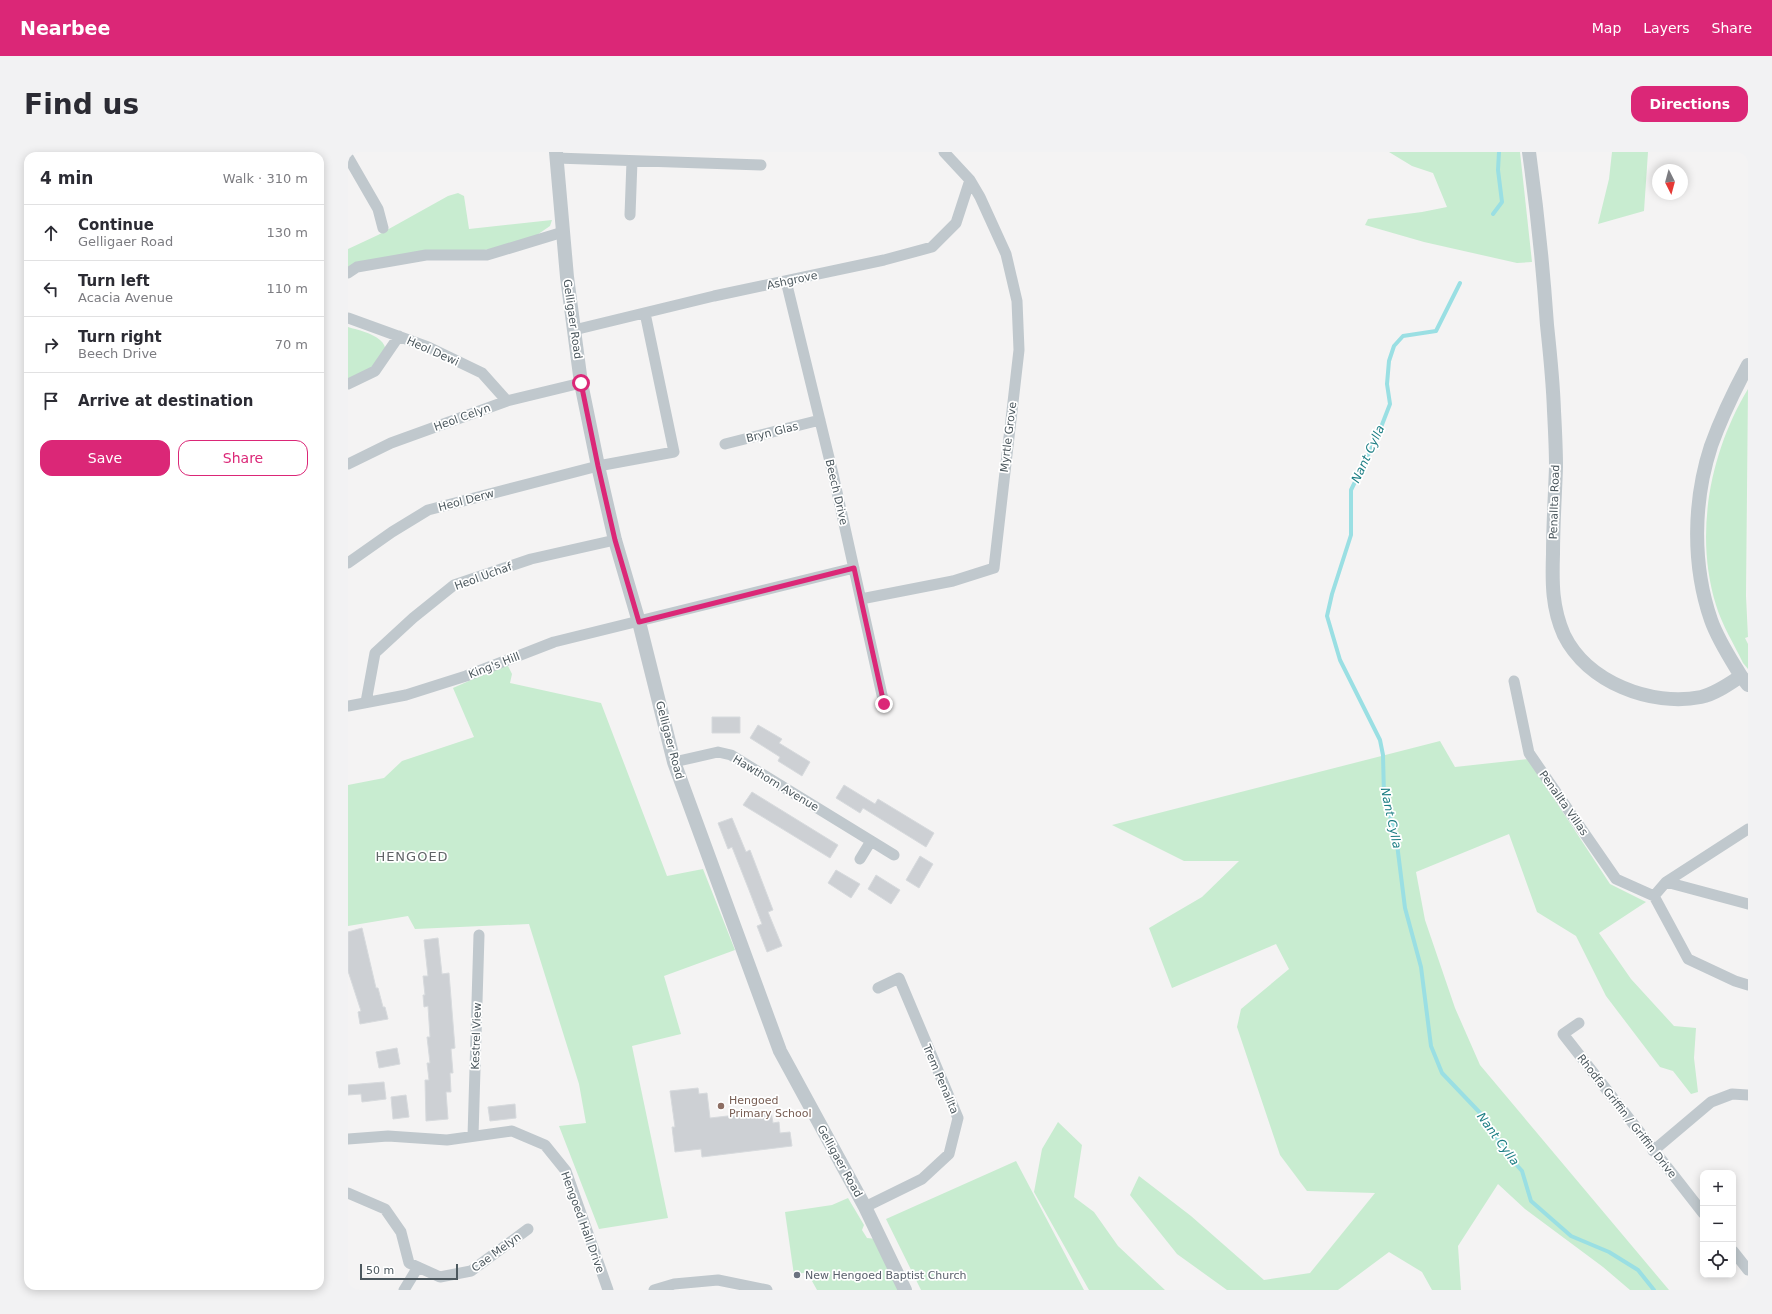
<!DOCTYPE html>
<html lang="en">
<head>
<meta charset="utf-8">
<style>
	:root { --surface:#fff; --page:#f2f2f3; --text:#2b2b33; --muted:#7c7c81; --line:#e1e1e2; --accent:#db2777 }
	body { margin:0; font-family:"DejaVu Sans",sans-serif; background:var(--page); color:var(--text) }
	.controls { position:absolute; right:12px; bottom:12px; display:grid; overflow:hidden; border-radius:8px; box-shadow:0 2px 10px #0003 }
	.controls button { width:36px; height:36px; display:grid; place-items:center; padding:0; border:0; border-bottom:1px solid var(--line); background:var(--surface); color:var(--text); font:20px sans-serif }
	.compass { position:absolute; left:1304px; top:12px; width:36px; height:36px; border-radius:50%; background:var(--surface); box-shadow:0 2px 10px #0003; rotate:174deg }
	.scale { position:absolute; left:12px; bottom:10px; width:98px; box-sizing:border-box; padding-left:4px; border:2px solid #4c585e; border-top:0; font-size:11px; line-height:14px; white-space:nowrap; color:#4c585e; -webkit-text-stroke:3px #fff; paint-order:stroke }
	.stop { position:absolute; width:12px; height:12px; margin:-9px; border:3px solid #db2777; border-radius:50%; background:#fff }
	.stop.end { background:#db2777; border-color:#fff; box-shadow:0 1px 4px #0008 }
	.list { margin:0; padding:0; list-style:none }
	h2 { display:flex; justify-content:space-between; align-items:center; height:52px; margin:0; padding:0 16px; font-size:17px }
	h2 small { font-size:13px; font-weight:400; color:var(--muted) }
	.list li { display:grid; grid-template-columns:26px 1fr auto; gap:12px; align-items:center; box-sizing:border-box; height:56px; padding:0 16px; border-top:1px solid var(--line) }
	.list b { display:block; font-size:15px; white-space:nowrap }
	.list p { margin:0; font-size:13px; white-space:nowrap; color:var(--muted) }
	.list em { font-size:13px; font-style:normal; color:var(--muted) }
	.actions { display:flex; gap:8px; padding:12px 16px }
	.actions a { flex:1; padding:9px 0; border:1px solid var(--accent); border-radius:12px; text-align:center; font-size:14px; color:var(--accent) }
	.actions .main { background:var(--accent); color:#fff }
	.icon { flex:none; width:22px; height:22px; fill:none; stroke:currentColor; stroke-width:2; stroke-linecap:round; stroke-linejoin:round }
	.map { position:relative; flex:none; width:1400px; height:1138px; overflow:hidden; border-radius:12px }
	header { display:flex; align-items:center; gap:24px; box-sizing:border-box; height:56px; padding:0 20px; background:var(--accent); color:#fff }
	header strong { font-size:19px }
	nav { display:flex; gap:22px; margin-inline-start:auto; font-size:14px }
	.intro { display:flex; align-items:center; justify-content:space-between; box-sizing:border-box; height:96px; padding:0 24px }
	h1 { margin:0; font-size:28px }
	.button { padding:10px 18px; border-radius:12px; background:var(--accent); color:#fff; font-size:14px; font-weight:700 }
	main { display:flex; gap:24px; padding:0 24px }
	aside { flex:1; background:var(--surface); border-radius:12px; box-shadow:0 2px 10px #0003 }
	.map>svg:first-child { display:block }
	.green { fill:#c8ecd0 }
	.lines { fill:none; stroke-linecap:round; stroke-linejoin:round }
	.stream { stroke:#9adfe3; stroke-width:4 }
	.building { fill:#cdd0d4; stroke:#d7dadd }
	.minor { stroke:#c0c8cd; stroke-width:11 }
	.tertiary { stroke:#c0c8cd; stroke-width:14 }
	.route { stroke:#db2777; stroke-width:5 }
	.education-dot { fill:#8d6e63; stroke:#fff; stroke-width:1.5 }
	.worship-dot { fill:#6b7280; stroke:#fff; stroke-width:1.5 }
	.labels { text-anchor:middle; stroke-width:3.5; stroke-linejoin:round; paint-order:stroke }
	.street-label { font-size:11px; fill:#4c585e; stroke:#fff }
	.education-label { font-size:11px; fill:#785e54; stroke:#fff; text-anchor:start }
	.worship-label { font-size:11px; fill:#5b616d; stroke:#fff; text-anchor:start }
	.water-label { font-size:12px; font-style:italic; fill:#1b7d83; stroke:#fff }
	.quarter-label { font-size:13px; letter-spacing:1px; fill:#606467; stroke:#fff }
</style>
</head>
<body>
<header>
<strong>Nearbee</strong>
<nav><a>Map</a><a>Layers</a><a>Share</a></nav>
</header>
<div class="intro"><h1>Find us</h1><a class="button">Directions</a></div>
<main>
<aside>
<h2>4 min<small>Walk · 310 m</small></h2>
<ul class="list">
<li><svg class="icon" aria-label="ahead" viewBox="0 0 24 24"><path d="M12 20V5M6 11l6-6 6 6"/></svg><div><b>Continue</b><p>Gelligaer Road</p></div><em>130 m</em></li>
<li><svg class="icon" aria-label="left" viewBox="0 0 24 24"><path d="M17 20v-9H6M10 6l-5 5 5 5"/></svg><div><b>Turn left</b><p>Acacia Avenue</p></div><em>110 m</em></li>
<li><svg class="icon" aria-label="right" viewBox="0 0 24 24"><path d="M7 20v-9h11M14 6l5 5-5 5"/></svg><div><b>Turn right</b><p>Beech Drive</p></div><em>70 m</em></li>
<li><svg class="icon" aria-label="arrive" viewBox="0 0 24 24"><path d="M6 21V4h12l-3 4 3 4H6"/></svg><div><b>Arrive at destination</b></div></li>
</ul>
<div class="actions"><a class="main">Save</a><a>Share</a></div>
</aside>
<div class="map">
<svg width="1400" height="1138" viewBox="0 0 1400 1138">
	<rect width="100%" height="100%" fill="#f4f3f3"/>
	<!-- green -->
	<path class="green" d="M 1041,0 L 1172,0 L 1184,110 L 1169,111 L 1076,90 L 1017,73 L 1020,67 L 1074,60 L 1099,55 L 1085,21 L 1064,14 Z
		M 1264,0 L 1300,0 L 1296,59 L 1250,72 L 1261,27 Z
		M 110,41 L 116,44 L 121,77 L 204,68 L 202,74 L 183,87 L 156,95 L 0,118 L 0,97 L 30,83 L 100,44 Z
		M 0,175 C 10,178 24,181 32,188 C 52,206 12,223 0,229 Z
		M 1400,237 L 1398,444 L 1400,485 L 1397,486 L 1400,492 L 1400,517 L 1395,511 C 1386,492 1374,473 1368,453 C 1346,382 1362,300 1400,237 Z
		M 159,512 L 164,522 L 162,531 L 253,551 L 319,724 L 355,717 L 387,798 L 316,824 L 333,882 L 284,894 L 320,1066 L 251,1077 L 211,974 L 238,971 L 231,932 L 181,772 L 67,777 L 60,764 L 0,774 L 0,633 L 36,626 L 54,609 L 126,585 L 105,536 Z
		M 1092,589 L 1107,615 L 1180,607 L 1262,732 L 1298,750 L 1251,781 L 1283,827 L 1326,874 L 1348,876 L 1346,906 L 1350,940 L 1343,942 L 1325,919 L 1312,915 L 1258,844 L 1228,784 L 1189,760 L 1161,682 L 1068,720 L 1077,768 L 1107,856 L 1132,913 L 1321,1138 L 1282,1138 L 1255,1115 L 1177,1057 L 1150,1032 L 1110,1094 L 1113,1138 L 1084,1138 L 1074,1120 L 1041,1100 L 990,1138 L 879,1138 L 829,1102 L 782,1043 L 791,1024 L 843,1064 L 916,1128 L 962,1121 L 1027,1041 L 959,1039 L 932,1003 L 889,875 L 893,857 L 941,817 L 928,792 L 824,836 L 801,776 L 854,745 L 891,709 L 836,709 L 764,673 Z
		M 710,970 L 734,993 L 726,1045 L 746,1060 L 770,1094 L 817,1138 L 741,1138 L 686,1040 L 694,997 Z
		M 668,1009 L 736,1138 L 573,1138 L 538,1067 Z
		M 500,1046 L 516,1073 L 514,1078 L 519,1086 L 528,1087 L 552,1138 L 469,1138 L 459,1120 L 446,1123 L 437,1060 L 484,1053 Z"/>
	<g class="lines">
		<!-- stream -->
		<path class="stream" d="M 1145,62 L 1154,50 L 1150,18 L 1151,0
			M 1112,131 L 1088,179 L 1055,184 L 1046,194 L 1041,209 L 1039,232 L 1042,252 L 1030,283 L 1003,338 L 1003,383 L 984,442 L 979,464 L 992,508 L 1032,588 L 1035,603 L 1036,644 L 1048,684 L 1057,756 L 1073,815 L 1083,894 L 1094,921 L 1136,965 L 1158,1001 L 1174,1019 L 1183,1049 L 1223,1084 L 1261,1100 L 1290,1118 L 1306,1138"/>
	</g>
	<!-- building -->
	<path class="building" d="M 364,565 L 392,565 L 392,581 L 364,581 Z
		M 410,573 L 434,587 L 431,591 L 462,610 L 454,624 L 430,609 L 432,605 L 402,586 Z
		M 496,633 L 527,652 L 530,647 L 586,681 L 578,695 L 515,656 L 512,661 L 488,646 Z
		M 404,640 L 490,693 L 482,706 L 395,653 Z
		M 384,666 L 398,700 L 402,698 L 425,758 L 420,760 L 434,794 L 419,800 L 409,774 L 414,772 L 401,738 L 384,695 L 380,697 L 370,671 Z
		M 572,704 L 585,712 L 571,736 L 558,728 Z
		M 488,718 L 512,732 L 503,746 L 480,731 Z
		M 528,723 L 552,738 L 543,752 L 520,737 Z
		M 14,776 L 28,836 L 30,836 L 35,855 L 37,855 L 40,867 L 12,872 L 10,860 L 13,859 L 0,819 L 0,780 Z
		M 90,786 L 94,822 L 101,821 L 107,896 L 103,897 L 105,921 L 102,921 L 103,940 L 98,940 L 100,967 L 78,969 L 77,928 L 81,928 L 79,911 L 82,911 L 79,885 L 82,885 L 80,854 L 76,855 L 75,843 L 77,843 L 75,824 L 80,824 L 76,788 Z
		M 49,896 L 52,912 L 31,916 L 28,900 Z
		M 36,930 L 38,947 L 14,950 L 13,942 L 0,943 L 0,933 Z
		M 350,936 L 351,942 L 359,941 L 362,966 L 423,959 L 425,971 L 431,970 L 432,981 L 442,980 L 444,994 L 354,1005 L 353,997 L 327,1000 L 324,975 L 327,975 L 322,939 Z
		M 58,943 L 61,965 L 45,967 L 43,945 Z
		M 167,952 L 168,966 L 142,969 L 140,955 Z"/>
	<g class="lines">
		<!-- minor -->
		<path class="minor" d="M 0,5 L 30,57 L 35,76
			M 208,6 L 413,13
			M 282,63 L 284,9
			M 0,121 L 9,115 L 78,103 L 139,103 L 215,80
			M 438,129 L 485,322 L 536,552
			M 0,166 L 80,195 L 134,221 L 159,249
			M 226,178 L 366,144 L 536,108 L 584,95 L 608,71 L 622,28
			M 0,232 L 27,219 L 51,184
			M 377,292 L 472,268
			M 0,312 L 43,291 L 159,249 L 233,231
			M 0,411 L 44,380 L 80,358 L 250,314 L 326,300 L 297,161
			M 513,447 L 605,429 L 646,416 L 671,198 L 669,149 L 658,102 L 632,45 L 622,28 L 596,0
			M 1166,529 L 1181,601 L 1268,727 L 1306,744
			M 18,550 L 27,501 L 65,466 L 106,433 L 183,407 L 267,388
			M 0,554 L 58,543 L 118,524 L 206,490 L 506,416
			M 326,610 L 370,600 L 383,603 L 546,703
			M 1400,677 L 1318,730 L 1306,744 L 1340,807 L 1387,829 L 1400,833
			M 512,707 L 523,689
			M 1318,730 L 1400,752
			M 1231,871 L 1215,882 L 1355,1061
			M 125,984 L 131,783
			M 0,987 L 40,984 L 99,988 L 164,979 L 197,993 L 218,1019 L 260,1138
			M 1305,999 L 1363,950 L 1384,942 L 1400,943
			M 0,1041 L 37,1057 L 53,1080 L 61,1111 L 92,1125 L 123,1119 L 180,1077
			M 517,1055 L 574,1027 L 601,1002 L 610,966 L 551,826 L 530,836
			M 1385,1099 L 1400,1118
			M 56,1138 L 70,1115
			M 306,1138 L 326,1132 L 370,1128 L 419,1138"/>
		<!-- tertiary -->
		<path class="tertiary" d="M 208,0 L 219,125 L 233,231 L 250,314 L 267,388 L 291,470 L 326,610 L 432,899 L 517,1055 L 557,1138
			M 1181,0 C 1189,57 1195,115 1199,173 C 1202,201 1205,230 1206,259 C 1207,278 1208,296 1208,315 C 1207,344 1205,373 1205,402 C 1204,431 1204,456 1216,483 C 1239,530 1303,555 1353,545 C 1367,542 1381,532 1393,524 L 1400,533
			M 1393,524 C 1382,506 1370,488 1363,468 C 1344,413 1345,349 1363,294 C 1373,266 1386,239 1400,213"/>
	</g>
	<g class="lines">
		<!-- route -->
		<path class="route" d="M 233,231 L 250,314 L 267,388 L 291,470 L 506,416 L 536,552"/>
	</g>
	<!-- markers -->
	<circle class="education-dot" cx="373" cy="954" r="4"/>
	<circle class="worship-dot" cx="449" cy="1123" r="4"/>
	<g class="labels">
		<!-- street labels -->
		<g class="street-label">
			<text transform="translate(444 128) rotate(-12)" y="4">Ashgrove</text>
			<text transform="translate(225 167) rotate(82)" y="4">Gelligaer Road</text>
			<text transform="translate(85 199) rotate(24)" y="4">Heol Dewi</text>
			<text transform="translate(114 265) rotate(-20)" y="4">Heol Celyn</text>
			<text transform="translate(424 280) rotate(-14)" y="4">Bryn Glas</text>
			<text transform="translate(660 285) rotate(-83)" y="4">Myrtle Grove</text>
			<text transform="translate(489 340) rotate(77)" y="4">Beech Drive</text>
			<text transform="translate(118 348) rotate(-15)" y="4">Heol Derw</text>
			<text transform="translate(1206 350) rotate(-88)" y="4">Penallta Road</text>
			<text transform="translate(135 424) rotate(-20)" y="4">Heol Uchaf</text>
			<text transform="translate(146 513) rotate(-21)" y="4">King's Hill</text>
			<text transform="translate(322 588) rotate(75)" y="4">Gelligaer Road</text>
			<text transform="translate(428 631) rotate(31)" y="4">Hawthorn Avenue</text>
			<text transform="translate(1216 651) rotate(55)" y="4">Penallta Villas</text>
			<text transform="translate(128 884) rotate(-88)" y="4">Kestrel View</text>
			<text transform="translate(593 927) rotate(67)" y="4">Trem Penallta</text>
			<text transform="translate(1279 964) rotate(52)" y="4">Rhodfa Griffin / Griffin Drive</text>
			<text transform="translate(492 1009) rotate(61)" y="4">Gelligaer Road</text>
			<text transform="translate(235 1070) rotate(70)" y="4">Hengoed Hall Drive</text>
			<text transform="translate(148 1100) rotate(-36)" y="4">Cae Melyn</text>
		</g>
		<!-- education labels -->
		<g class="education-label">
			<text x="381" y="952">Hengoed<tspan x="381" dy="13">Primary School</tspan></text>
		</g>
		<!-- worship labels -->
		<g class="worship-label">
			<text x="457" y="1127">New Hengoed Baptist Church</text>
		</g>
		<!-- water labels -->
		<g class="water-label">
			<text transform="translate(1020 302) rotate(-65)" y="4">Nant Cylla</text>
			<text transform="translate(1043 666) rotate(78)" y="4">Nant Cylla</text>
			<text transform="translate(1150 987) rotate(54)" y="4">Nant Cylla</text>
		</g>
		<!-- quarter labels -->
		<g class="quarter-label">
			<text x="64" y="709">HENGOED</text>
		</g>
	</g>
</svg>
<div class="controls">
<button>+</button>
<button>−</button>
<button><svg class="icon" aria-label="locate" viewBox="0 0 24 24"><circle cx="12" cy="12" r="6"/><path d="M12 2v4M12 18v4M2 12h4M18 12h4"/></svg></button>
</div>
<svg class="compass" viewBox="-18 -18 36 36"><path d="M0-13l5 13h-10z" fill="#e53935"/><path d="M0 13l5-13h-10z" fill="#7c7c81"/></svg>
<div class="scale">50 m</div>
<div class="stop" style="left:233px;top:231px"></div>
<div class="stop end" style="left:536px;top:552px"></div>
</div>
</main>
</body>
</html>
